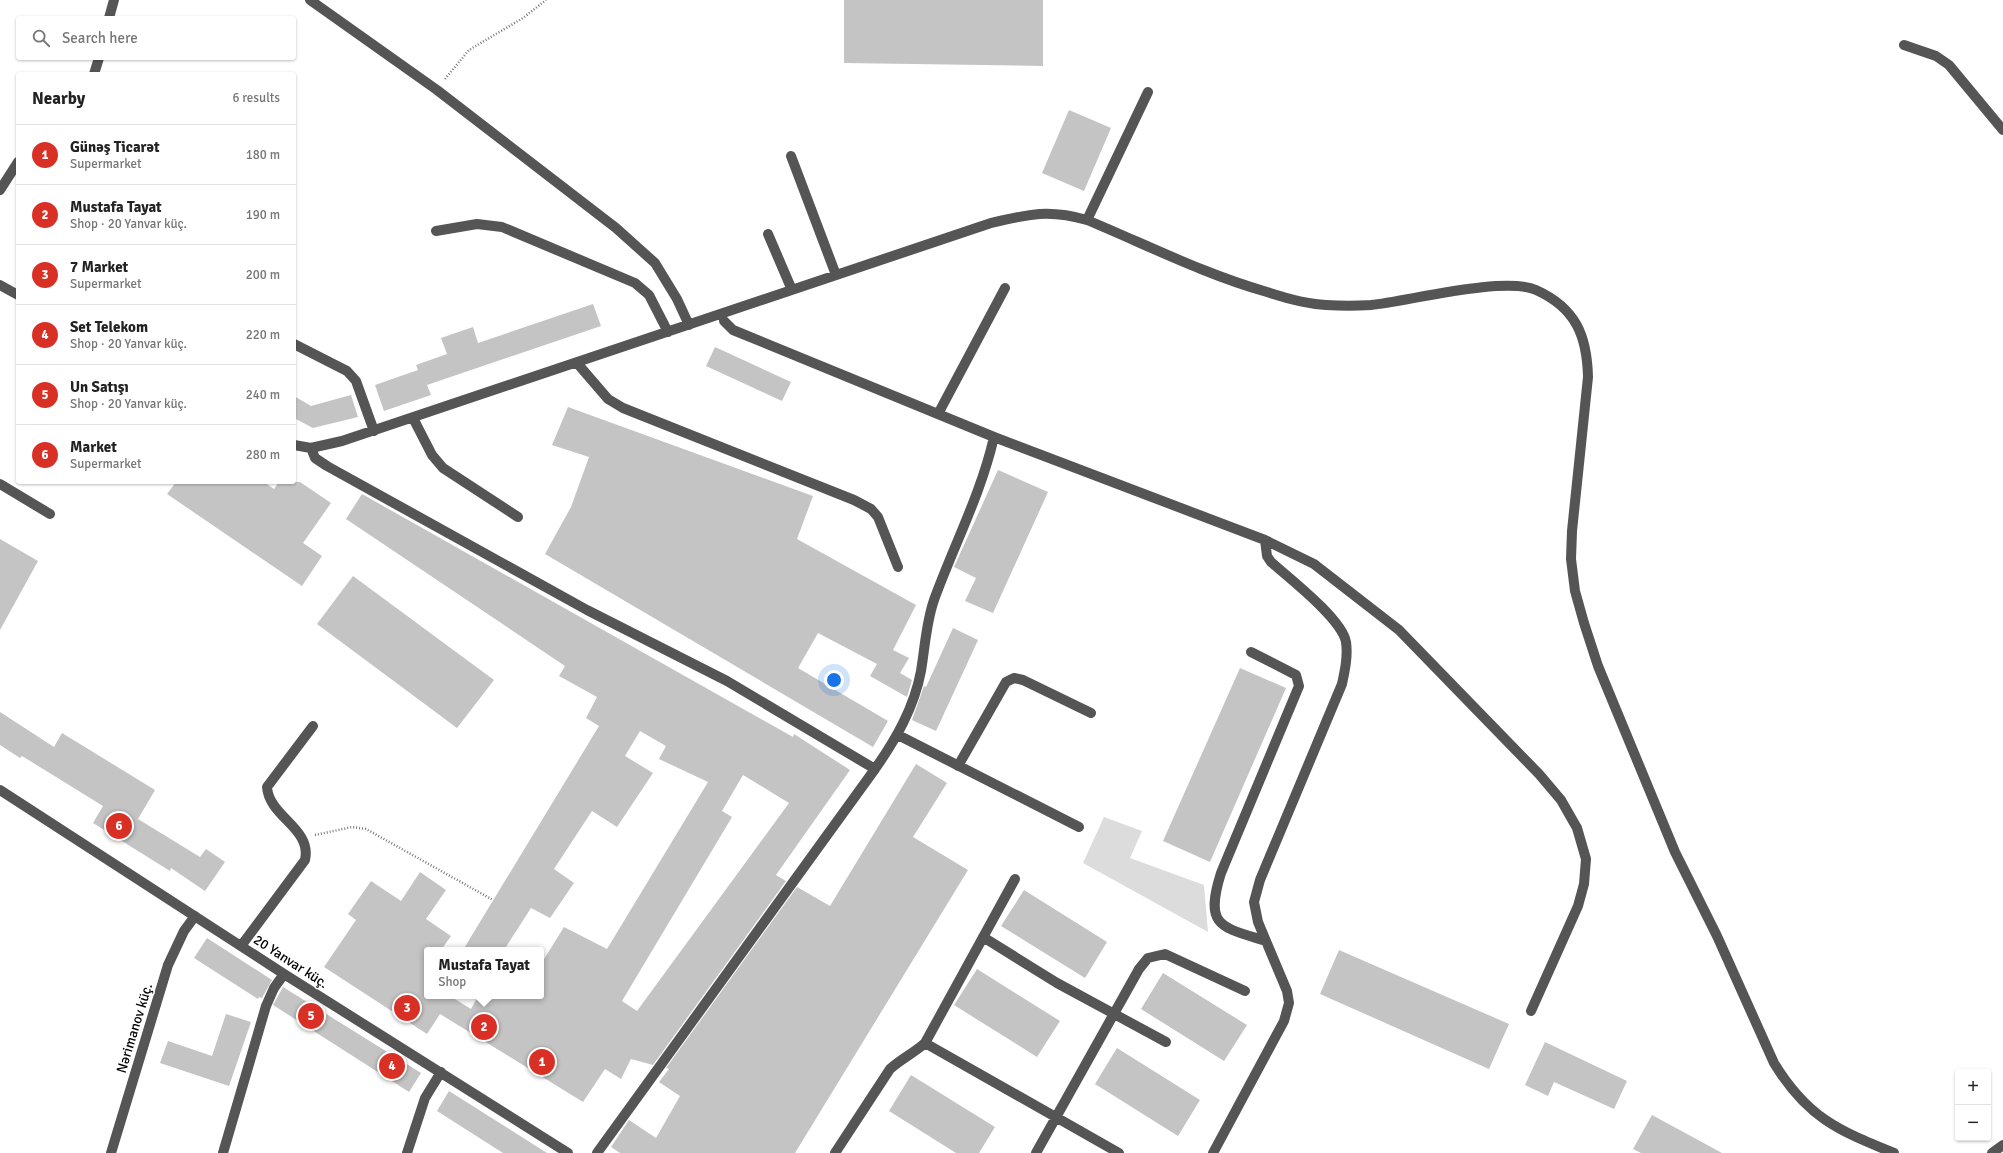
<!DOCTYPE html>
<html lang="en">
<head>
<meta charset="utf-8">
<style>
	:root { --surface:#fff; --page:#f6f6f6; --text:#222; --muted:#767676; --line:#e0e0e0; --accent:#d93025 }
	body { margin:0; font-family:Signika,sans-serif; background:var(--page); color:var(--text) }
	.controls { position:absolute; right:12px; bottom:12px; display:grid; overflow:hidden; border-radius:4px; box-shadow:0 1px 3px #0004 }
	.controls button { width:36px; height:36px; display:grid; place-items:center; padding:0; border:0; border-bottom:1px solid var(--line); background:var(--surface); color:var(--text); font:20px sans-serif }
	.you { position:absolute; left:834px; top:680px; width:14px; height:14px; margin:-10px; border:3px solid #fff; border-radius:50%; background:#1a73e8; box-shadow:0 0 0 6px #1a73e833 }
	.badge { display:grid; place-items:center; width:26px; height:26px; border-radius:50%; background:var(--accent); color:#fff; font-size:13px; font-weight:700 }
	.pin { position:absolute; translate:-50% -50%; border:2px solid #fff; box-shadow:0 1px 4px #0006 }
	.popup { position:absolute; left:424px; top:947px; width:120px; height:52px; box-sizing:border-box; display:grid; place-content:center; border-radius:4px; background:var(--surface); filter:drop-shadow(0 1px 3px #0005); font-size:13px; white-space:nowrap; color:var(--muted) }
	.popup b { font-size:15px; color:var(--text) }
	.popup::after { content:''; position:absolute; left:50%; top:100%; margin-left:-8px; border:8px solid transparent; border-top-color:var(--surface) }
	.list { margin:0; padding:0; list-style:none }
	h2 { display:flex; justify-content:space-between; align-items:center; height:52px; margin:0; padding:0 16px; font-size:17px }
	h2 small { font-size:13px; font-weight:400; color:var(--muted) }
	.list li { display:grid; grid-template-columns:26px 1fr auto; gap:12px; align-items:center; box-sizing:border-box; height:60px; padding:0 16px; border-top:1px solid var(--line) }
	.list b { display:block; font-size:15px; white-space:nowrap }
	.list p { margin:0; font-size:13px; white-space:nowrap; color:var(--muted) }
	.list em { font-size:13px; font-style:normal; color:var(--muted) }
	.icon { flex:none; width:22px; height:22px; fill:none; stroke:currentColor; stroke-width:2; stroke-linecap:round; stroke-linejoin:round }
	.map { position:relative; flex:none; width:2003px; height:1153px; overflow:hidden }
	.search { position:absolute; background:var(--surface); box-shadow:0 1px 3px #0004; left:16px; top:16px; width:280px; height:44px; display:flex; align-items:center; gap:10px; box-sizing:border-box; padding:0 14px; border-radius:4px; color:var(--muted); font-size:15px }
	.panel { position:absolute; background:var(--surface); box-shadow:0 1px 3px #0004; left:16px; top:72px; width:280px; height:412px; border-radius:4px }
	.map>svg:first-child { display:block }
	.green { fill:#dcdcdc }
	.building { fill:#c4c4c4; fill-rule:evenodd }
	.lines { fill:none; stroke-linecap:round; stroke-linejoin:round }
	.path { stroke:#777; stroke-width:2.5; stroke-dasharray:1 2; stroke-linecap:butt }
	.minor { stroke:#555; stroke-width:10 }
	.labels { text-anchor:middle; stroke-width:3; stroke-linejoin:round; paint-order:stroke }
	.street-label { font-size:14px; fill:#000; stroke:#fff }
</style>
</head>
<body>
<div class="map">
<svg width="2003" height="1153" viewBox="0 0 2003 1153">
	<rect width="100%" height="100%" fill="#fff"/>
	<!-- green -->
	<path class="green" d="M 1104,817 L 1142,831 L 1130,858 L 1204,885 L 1208,932 L 1083,863 Z"/>
	<!-- building -->
	<path class="building" d="M 844,0 L 1043,0 L 1043,66 L 844,63 Z
		M 1069,110 L 1111,128 L 1084,191 L 1042,173 Z
		M 593,304 L 601,326 L 427,385 L 431,395 L 384,411 L 375,385 L 418,370 L 416,365 L 447,354 L 441,338 L 473,327 L 478,343 Z
		M 715,347 L 791,382 L 782,401 L 706,366 Z
		M 351,395 L 358,417 L 313,428 L 294,418 L 294,396 L 311,406 Z
		M 568,407 L 813,496 L 797,539 L 916,605 L 893,650 L 909,658 L 900,673 L 912,680 L 907,697 L 870,676 L 877,664 L 818,633 L 798,668 L 888,721 L 873,747 L 545,554 L 571,507 L 589,457 L 552,445 Z
		M 998,470 L 1048,492 L 993,613 L 965,601 L 976,578 L 954,567 Z
		M 176,482 L 264,482 L 274,489 L 279,482 L 300,482 L 331,503 L 303,543 L 322,556 L 302,586 L 167,494 Z
		M 362,494 L 793,737 L 794,734 L 850,770 L 776,875 L 786,881 L 653,1065 L 631,1059 L 621,1079 L 605,1069 L 583,1102 L 440,1014 L 427,1034 L 324,967 L 356,920 L 348,914 L 371,881 L 401,901 L 420,872 L 446,890 L 426,919 L 451,936 L 441,950 L 427,950 L 427,996 L 450,996 L 471,1009 L 478,996 L 541,996 L 541,964 L 564,927 L 607,949 L 708,782 L 659,759 L 666,746 L 640,731 L 625,756 L 653,773 L 617,827 L 592,811 L 554,869 L 574,883 L 550,918 L 531,908 L 504,950 L 463,950 L 599,726 L 586,718 L 597,697 L 559,676 L 565,666 L 346,519 ZM 743,775 L 789,803 L 637,1011 L 622,1001 L 732,817 L 722,811 Z
		M 0,539 L 38,561 L 0,630 Z
		M 353,576 L 494,680 L 457,728 L 317,624 Z
		M 953,628 L 978,640 L 936,731 L 912,720 L 924,686 L 926,687 Z
		M 1240,668 L 1286,688 L 1210,862 L 1163,841 Z
		M 0,712 L 54,747 L 62,733 L 155,790 L 138,819 L 200,857 L 206,849 L 225,862 L 205,891 L 171,868 L 170,871 L 93,823 L 103,806 L 22,756 L 20,758 L 0,745 Z
		M 916,764 L 947,783 L 913,837 L 968,870 L 795,1153 L 620,1153 L 611,1147 L 629,1120 L 656,1138 L 680,1096 L 659,1082 L 669,1069 L 666,1068 L 797,887 L 830,906 Z
		M 1024,890 L 1107,942 L 1085,978 L 1001,926 Z
		M 207,938 L 272,980 L 262,998 L 259,997 L 258,999 L 194,958 Z
		M 1339,950 L 1509,1024 L 1489,1069 L 1320,994 Z
		M 977,969 L 1060,1021 L 1037,1057 L 954,1005 Z
		M 1163,973 L 1247,1025 L 1224,1061 L 1141,1009 Z
		M 283,987 L 421,1073 L 409,1092 L 273,1005 Z
		M 226,1014 L 251,1022 L 229,1086 L 160,1063 L 168,1041 L 212,1056 Z
		M 1545,1042 L 1627,1081 L 1614,1109 L 1554,1082 L 1548,1096 L 1525,1085 Z
		M 1117,1048 L 1200,1100 L 1178,1136 L 1095,1084 Z
		M 911,1075 L 995,1127 L 979,1153 L 956,1153 L 889,1111 Z
		M 449,1091 L 547,1153 L 503,1153 L 437,1111 Z
		M 1652,1115 L 1722,1153 L 1641,1153 L 1633,1149 Z"/>
	<g class="lines">
		<!-- path -->
		<path class="path" d="M 445,79 L 469,50 L 523,18 L 546,0
			M 315,835 L 352,827 L 366,829 L 493,900"/>
		<!-- minor -->
		<path class="minor" d="M 310,0 L 437,90 L 616,228 L 655,263 L 677,299 L 689,325
			M 109,18 L 114,0
			M 1904,45 L 1936,56 L 1949,65 L 2003,130
			M 94,74 L 99,58
			M 791,156 L 836,275
			M 0,190 L 18,162
			M 1087,220 L 1148,92
			M 436,231 L 477,224 L 502,227 L 635,283 L 649,295 L 668,332
			M 768,234 L 792,290
			M 0,285 L 18,295
			M 724,321 L 733,330 L 994,437 C 981,494 954,545 934,600 C 926,623 925,647 921,671 C 914,708 896,739 875,769
			M 294,344 L 347,371 L 356,381 L 374,431
			M 577,363 L 608,399 L 623,408 L 854,500 L 871,509 L 878,517 L 898,567
			M 938,414 L 1005,288
			M 413,418 L 432,455 L 443,468 L 518,517
			M 994,437 L 1265,540 L 1314,564 L 1399,630 L 1539,774 L 1561,800 L 1577,828 L 1586,859 L 1584,884 L 1578,906 L 1531,1011
			M 294,445 L 311,448 L 342,441 L 991,223 C 1029,214 1049,209 1087,220 C 1147,245 1204,274 1267,292 C 1285,298 1306,304 1326,305 C 1341,306 1356,306 1371,305 C 1409,301 1504,276 1536,290 C 1576,308 1587,336 1588,377 L 1572,531 L 1571,559 L 1575,591 L 1584,623 L 1598,666 L 1675,852 L 1717,936 L 1774,1063 C 1807,1117 1837,1130 1894,1153
			M 311,448 L 315,458 L 327,466 L 587,610 L 727,681 L 875,769 L 597,1153
			M 0,484 L 50,514
			M 1251,652 L 1296,675 L 1299,686 L 1221,873 C 1204,927 1221,927 1266,941
			M 898,735 L 1079,827
			M 958,766 L 1006,682 L 1014,678 L 1023,680 L 1091,713
			M 0,790 L 284,974 L 568,1153
			M 983,937 L 1057,983 L 1166,1042
			M 241,946 L 305,860 C 312,828 269,817 267,787 L 313,726
			M 925,1043 L 1015,879
			M 111,1153 L 168,965 L 184,931 L 195,916
			M 223,1153 L 266,1006 L 274,988 L 284,974
			M 407,1153 L 425,1098 L 441,1072
			M 835,1153 L 890,1069 C 901,1059 914,1053 925,1043 L 1119,1153
			M 1036,1153 L 1139,969 L 1148,958 L 1165,954 L 1245,991
			M 1213,1153 L 1284,1021 L 1289,1003 L 1287,991 L 1258,922 L 1254,902 L 1260,880 L 1342,684 C 1345,670 1348,656 1346,642 C 1342,619 1289,578 1271,562 L 1267,556 L 1265,540
			M 1992,1153 L 2003,1145"/>
	</g>
	<g class="labels">
		<!-- street labels -->
		<g class="street-label">
			<text transform="translate(291 961) rotate(33)" y="5">20 Yanvar küç.</text>
			<text transform="translate(134 1028) rotate(-73)" y="5">Nərimanov küç.</text>
		</g>
	</g>
</svg>
<div class="controls">
<button>+</button>
<button>−</button>
</div>
<div class="you"></div>
<div class="pin badge" style="left:542px;top:1062px">1</div>
<div class="pin badge" style="left:484px;top:1027px">2</div>
<div class="popup"><b>Mustafa Tayat</b>Shop</div>
<div class="pin badge" style="left:407px;top:1008px">3</div>
<div class="pin badge" style="left:392px;top:1066px">4</div>
<div class="pin badge" style="left:311px;top:1016px">5</div>
<div class="pin badge" style="left:119px;top:826px">6</div>
<div class="search"><svg class="icon" aria-label="search" viewBox="0 0 24 24"><circle cx="10" cy="10" r="6"/><path d="M15 15l6 6"/></svg>Search here</div>
<section class="panel">
<h2>Nearby<small>6 results</small></h2>
<ul class="list">
<li><span class="badge">1</span><div><b>Günəş Ticarət</b><p>Supermarket</p></div><em>180 m</em></li>
<li><span class="badge">2</span><div><b>Mustafa Tayat</b><p>Shop · 20 Yanvar küç.</p></div><em>190 m</em></li>
<li><span class="badge">3</span><div><b>7 Market</b><p>Supermarket</p></div><em>200 m</em></li>
<li><span class="badge">4</span><div><b>Set Telekom</b><p>Shop · 20 Yanvar küç.</p></div><em>220 m</em></li>
<li><span class="badge">5</span><div><b>Un Satışı</b><p>Shop · 20 Yanvar küç.</p></div><em>240 m</em></li>
<li><span class="badge">6</span><div><b>Market</b><p>Supermarket</p></div><em>280 m</em></li>
</ul>
</section>
</div>
</body>
</html>
